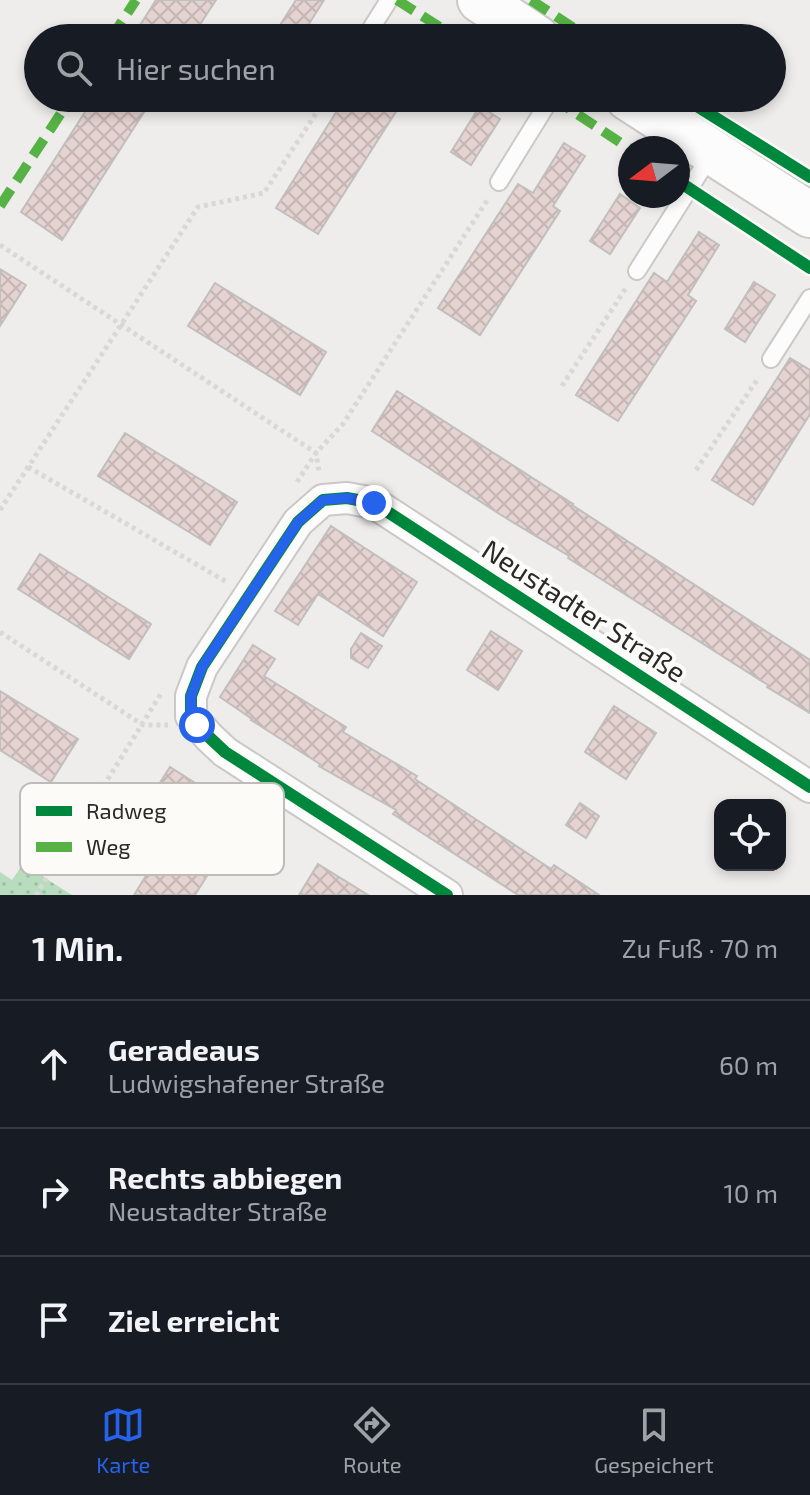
<!DOCTYPE html>
<html lang="de">
<head>
<meta charset="utf-8">
<style>
	:root { --surface:#171b24; --page:#242831; --text:#f1f3f6; --muted:#9ea1a6; --line:#363941; --accent:#2563eb }
	body { margin:0; font-family:"Exo 2",sans-serif; background:var(--page); color:var(--text) }
	.controls { position:absolute; right:24px; bottom:24px; display:grid; overflow:hidden; border-radius:16px; box-shadow:0 4px 12px #0003 }
	.controls button { width:72px; height:72px; display:grid; place-items:center; padding:0; border:0; border-bottom:2px solid var(--line); background:var(--surface); color:var(--text); font:40px sans-serif }
	.compass { position:absolute; left:618px; top:136px; width:72px; height:72px; border-radius:50%; background:var(--surface); box-shadow:0 4px 12px #0003; rotate:254deg }
	.stop { position:absolute; width:24px; height:24px; margin:-18px; border:6px solid #2563eb; border-radius:50%; background:#fff }
	.stop.end { background:#2563eb; border-color:#fff; box-shadow:0 2px 8px #0008 }
	.list { margin:0; padding:0; list-style:none }
	h2 { display:flex; justify-content:space-between; align-items:center; height:104px; margin:0; padding:0 32px; font-size:34px }
	h2 small { font-size:26px; font-weight:400; color:var(--muted) }
	.list li { display:grid; grid-template-columns:52px 1fr auto; gap:24px; align-items:center; box-sizing:border-box; height:128px; padding:0 32px; border-top:2px solid var(--line) }
	.list b { display:block; font-size:30px; white-space:nowrap }
	.list p { margin:0; font-size:26px; white-space:nowrap; color:var(--muted) }
	.list em { font-size:26px; font-style:normal; color:var(--muted) }
	.icon { flex:none; width:44px; height:44px; fill:none; stroke:currentColor; stroke-width:2; stroke-linecap:round; stroke-linejoin:round }
	.map { position:relative; flex:none; width:810px; height:895px; overflow:hidden }
	.search { position:absolute; background:var(--surface); box-shadow:0 4px 12px #0003; left:24px; right:24px; top:24px; height:88px; display:flex; align-items:center; gap:20px; box-sizing:border-box; padding:0 28px; border-radius:44px; color:var(--muted); font-size:30px }
	.sheet { height:488px; background:var(--surface) }
	nav { display:flex; justify-content:space-around; align-items:center; box-sizing:border-box; height:112px; border-top:2px solid var(--line); background:var(--surface); font-size:22px; color:var(--muted) }
	nav a { display:grid; justify-items:center; gap:4px }
	nav .on { color:var(--accent) }
	.map>svg:first-child { display:block }
	.park { fill:url(#park-dots) }
	.building { fill:url(#building-cross-hatch); stroke:#c0bfbe; stroke-width:2 }
	.lines { fill:none; stroke-linecap:round; stroke-linejoin:round }
	.lane-casing { stroke:#cac9c8; stroke-width:20 }
	.street-casing { stroke:#cac9c8; stroke-width:34 }
	.secondary-casing { stroke:#cac9c8; stroke-width:48 }
	.path { stroke:#d8d8d7; stroke-width:5; stroke-dasharray:4 4; stroke-linecap:butt }
	.lane { stroke:#fcfcfc; stroke-width:16 }
	.street { stroke:#fcfcfc; stroke-width:30 }
	.secondary { stroke:#fcfcfc; stroke-width:44 }
	.quiet { stroke:#56b245; stroke-width:10; stroke-dasharray:20 10; stroke-linecap:butt }
	.cycleway-casing { stroke:#fdfbf7; stroke-width:17 }
	.cycleway { stroke:#00873e; stroke-width:12 }
	.route { stroke:#2563eb; stroke-width:10 }
	.labels { text-anchor:middle; stroke-width:8; stroke-linejoin:round; paint-order:stroke }
	.street-label { font-size:28px; fill:#2a2928; stroke:#fdfbf7 }
	.key { fill:#fdfbf7; stroke:#bebcb9; stroke-width:2 }
	.key-label { font-size:22px; fill:#2a2928 }
</style>
</head>
<body>
<div class="map">
<svg width="810" height="895" viewBox="0 0 810 895">
	<defs>
		<pattern id="park-dots" width="8" height="8" patternUnits="userSpaceOnUse" patternTransform="scale(2)"><rect width="8" height="8" fill="#b8dcbe"/><path d="M2 2h.1M6 6h.1" fill="none" stroke="#9ebda3" stroke-width="1.8" stroke-linecap="round"/></pattern>
		<pattern id="building-cross-hatch" width="8" height="8" patternUnits="userSpaceOnUse" patternTransform="scale(2)"><rect width="8" height="8" fill="#e5d3d1"/><path d="M0 0l8 8M0 8l8-8" fill="none" stroke="#c5b5b3"/></pattern>
	</defs>
	<rect width="100%" height="100%" fill="#eeedeb"/>
	<!-- park -->
	<path class="park" d="M 23,864 L 72,895 L 0,895 L 0,872 L 12,880 Z"/>
	<!-- building -->
	<path class="building" d="M 156,0 L 216,0 L 191,38 L 132,38 Z
		M 296,0 L 324,0 L 300,38 L 272,38 Z
		M 94,98 L 153,98 L 62,240 L 21,212 Z
		M 345,98 L 394,98 L 390,106 L 397,110 L 318,234 L 276,208 Z
		M 480,106 L 500,119 L 471,165 L 451,152 Z
		M 564,143 L 585,156 L 553,206 L 560,211 L 480,335 L 438,308 L 518,184 L 533,193 Z
		M 620,194 L 640,208 L 610,254 L 590,241 Z
		M 699,232 L 719,245 L 688,295 L 696,301 L 618,421 L 576,395 L 654,273 L 667,282 Z
		M 0,269 L 26,285 L 0,326 Z
		M 754,282 L 775,295 L 745,342 L 725,329 Z
		M 215,283 L 326,352 L 300,395 L 188,326 Z
		M 790,358 L 810,370 L 810,414 L 753,505 L 712,480 Z
		M 397,391 L 573,504 L 572,505 L 810,660 L 810,713 L 767,687 L 768,685 L 568,558 L 569,556 L 501,515 L 372,431 Z
		M 125,433 L 237,502 L 210,545 L 98,476 Z
		M 331,526 L 417,582 L 383,636 L 318,594 L 298,625 L 275,611 Z
		M 40,554 L 151,624 L 129,659 L 18,589 Z
		M 491,631 L 522,651 L 498,690 L 467,670 Z
		M 361,633 L 382,646 L 368,668 L 351,658 L 351,649 Z
		M 253,645 L 275,659 L 264,676 L 346,727 L 343,732 L 417,776 L 415,779 L 551,869 L 554,865 L 599,895 L 518,895 L 393,814 L 396,810 L 319,766 L 320,764 L 251,720 L 252,719 L 220,697 Z
		M 0,691 L 78,739 L 51,782 L 0,750 Z
		M 614,706 L 656,733 L 626,779 L 585,752 Z
		M 170,767 L 276,834 L 251,874 L 220,855 L 195,895 L 134,895 L 167,842 L 135,822 Z
		M 580,803 L 599,816 L 586,838 L 566,825 Z
		M 318,864 L 368,895 L 299,895 Z"/>
	<g class="lines">
		<!-- lane casing -->
		<g class="lane-casing">
			<path id="lane" d="M 365,38 L 389,0
				M 499,182 L 551,98
				M 637,271 L 712,153
				M 771,359 L 810,298"/>
		</g>
		<!-- street casing -->
		<g class="street-casing">
			<path id="street" d="M 447,895 L 225,752 L 209,737 L 191,716 L 191,696 L 202,667 L 298,522 L 323,500 L 347,498 L 374,503 L 810,787"/>
		</g>
		<!-- secondary casing -->
		<g class="secondary-casing">
			<path id="secondary" d="M 480,0 L 537,38
				M 628,98 L 810,215"/>
		</g>
		<!-- path -->
		<path class="path" d="M 0,245 L 316,453 L 319,472
			M 562,386 L 626,288
			M 28,467 L 227,582
			M 696,470 L 759,377
			M 297,482 L 316,453 L 343,424 L 488,199
			M 0,510 L 198,207 L 264,193 L 326,98
			M 0,632 L 143,725 L 168,725
			M 36,895 L 162,692"/>
		<!-- lane -->
		<use href="#lane" class="lane"/>
		<!-- street -->
		<use href="#street" class="street"/>
		<!-- secondary -->
		<use href="#secondary" class="secondary"/>
		<!-- quiet -->
		<path class="quiet" d="M 397,0 L 457,38
			M 531,0 L 589,38
			M 111,38 L 136,0
			M 553,98 L 630,149
			M 0,206 L 71,98"/>
		<!-- cycleway casing -->
		<g class="cycleway-casing">
			<path id="cycleway" d="M 684,98 L 810,177
				M 678,181 L 810,268
				M 447,895 L 225,752 L 209,737 L 191,716 L 191,696 L 202,667 L 298,522 L 323,500 L 347,498 L 374,503 L 810,787"/>
		</g>
		<!-- cycleway -->
		<use href="#cycleway" class="cycleway"/>
	</g>
	<g class="lines">
		<!-- route -->
		<path class="route" d="M 197,725 L 191,716 L 191,696 L 202,667 L 298,522 L 323,500 L 347,498 L 374,503"/>
	</g>
	<g class="labels">
		<!-- street labels -->
		<g class="street-label">
			<text transform="translate(584 611) rotate(33)" y="10">Neustadter Straße</text>
		</g>
	</g>
	<!-- legend -->
	<rect x="20" y="783" width="264" height="92" rx="12" class="key"/>
	<rect x="36" y="806" width="36" height="10" fill="#00873e"/>
	<rect x="36" y="842" width="36" height="10" fill="#56b245"/>
	<g class="key-label">
		<text x="86" y="819">Radweg</text>
		<text x="86" y="855">Weg</text>
	</g>
</svg>
<div class="controls">
<button><svg class="icon" aria-label="locate" viewBox="0 0 24 24"><circle cx="12" cy="12" r="6"/><path d="M12 2v4M12 18v4M2 12h4M18 12h4"/></svg></button>
</div>
<svg class="compass" viewBox="-18 -18 36 36"><path d="M0-13l5 13h-10z" fill="#e53935"/><path d="M0 13l5-13h-10z" fill="#9ea1a6"/></svg>
<div class="stop" style="left:197px;top:725px"></div>
<div class="stop end" style="left:374px;top:503px"></div>
<div class="search"><svg class="icon" aria-label="search" viewBox="0 0 24 24"><circle cx="10" cy="10" r="6"/><path d="M15 15l6 6"/></svg>Hier suchen</div>
</div>
<section class="sheet">
<h2>1 Min.<small>Zu Fuß · 70 m</small></h2>
<ul class="list">
<li><svg class="icon" aria-label="ahead" viewBox="0 0 24 24"><path d="M12 20V5M6 11l6-6 6 6"/></svg><div><b>Geradeaus</b><p>Ludwigshafener Straße</p></div><em>60 m</em></li>
<li><svg class="icon" aria-label="right" viewBox="0 0 24 24"><path d="M7 20v-9h11M14 6l5 5-5 5"/></svg><div><b>Rechts abbiegen</b><p>Neustadter Straße</p></div><em>10 m</em></li>
<li><svg class="icon" aria-label="arrive" viewBox="0 0 24 24"><path d="M6 21V4h12l-3 4 3 4H6"/></svg><div><b>Ziel erreicht</b></div></li>
</ul>
</section>
<nav>
<a class="on"><svg class="icon" aria-label="map" viewBox="0 0 24 24"><path d="M3 6l6-2 6 2 6-2v14l-6 2-6-2-6 2zM9 4v14M15 6v14"/></svg>Karte</a>
<a><svg class="icon" aria-label="directions" viewBox="0 0 24 24"><path d="M12 3l9 9-9 9-9-9zM9 14v-3h6M13 9l2 2-2 2"/></svg>Route</a>
<a><svg class="icon" aria-label="saved" viewBox="0 0 24 24"><path d="M7 4h10v16l-5-4-5 4z"/></svg>Gespeichert</a>
</nav>
</body>
</html>
